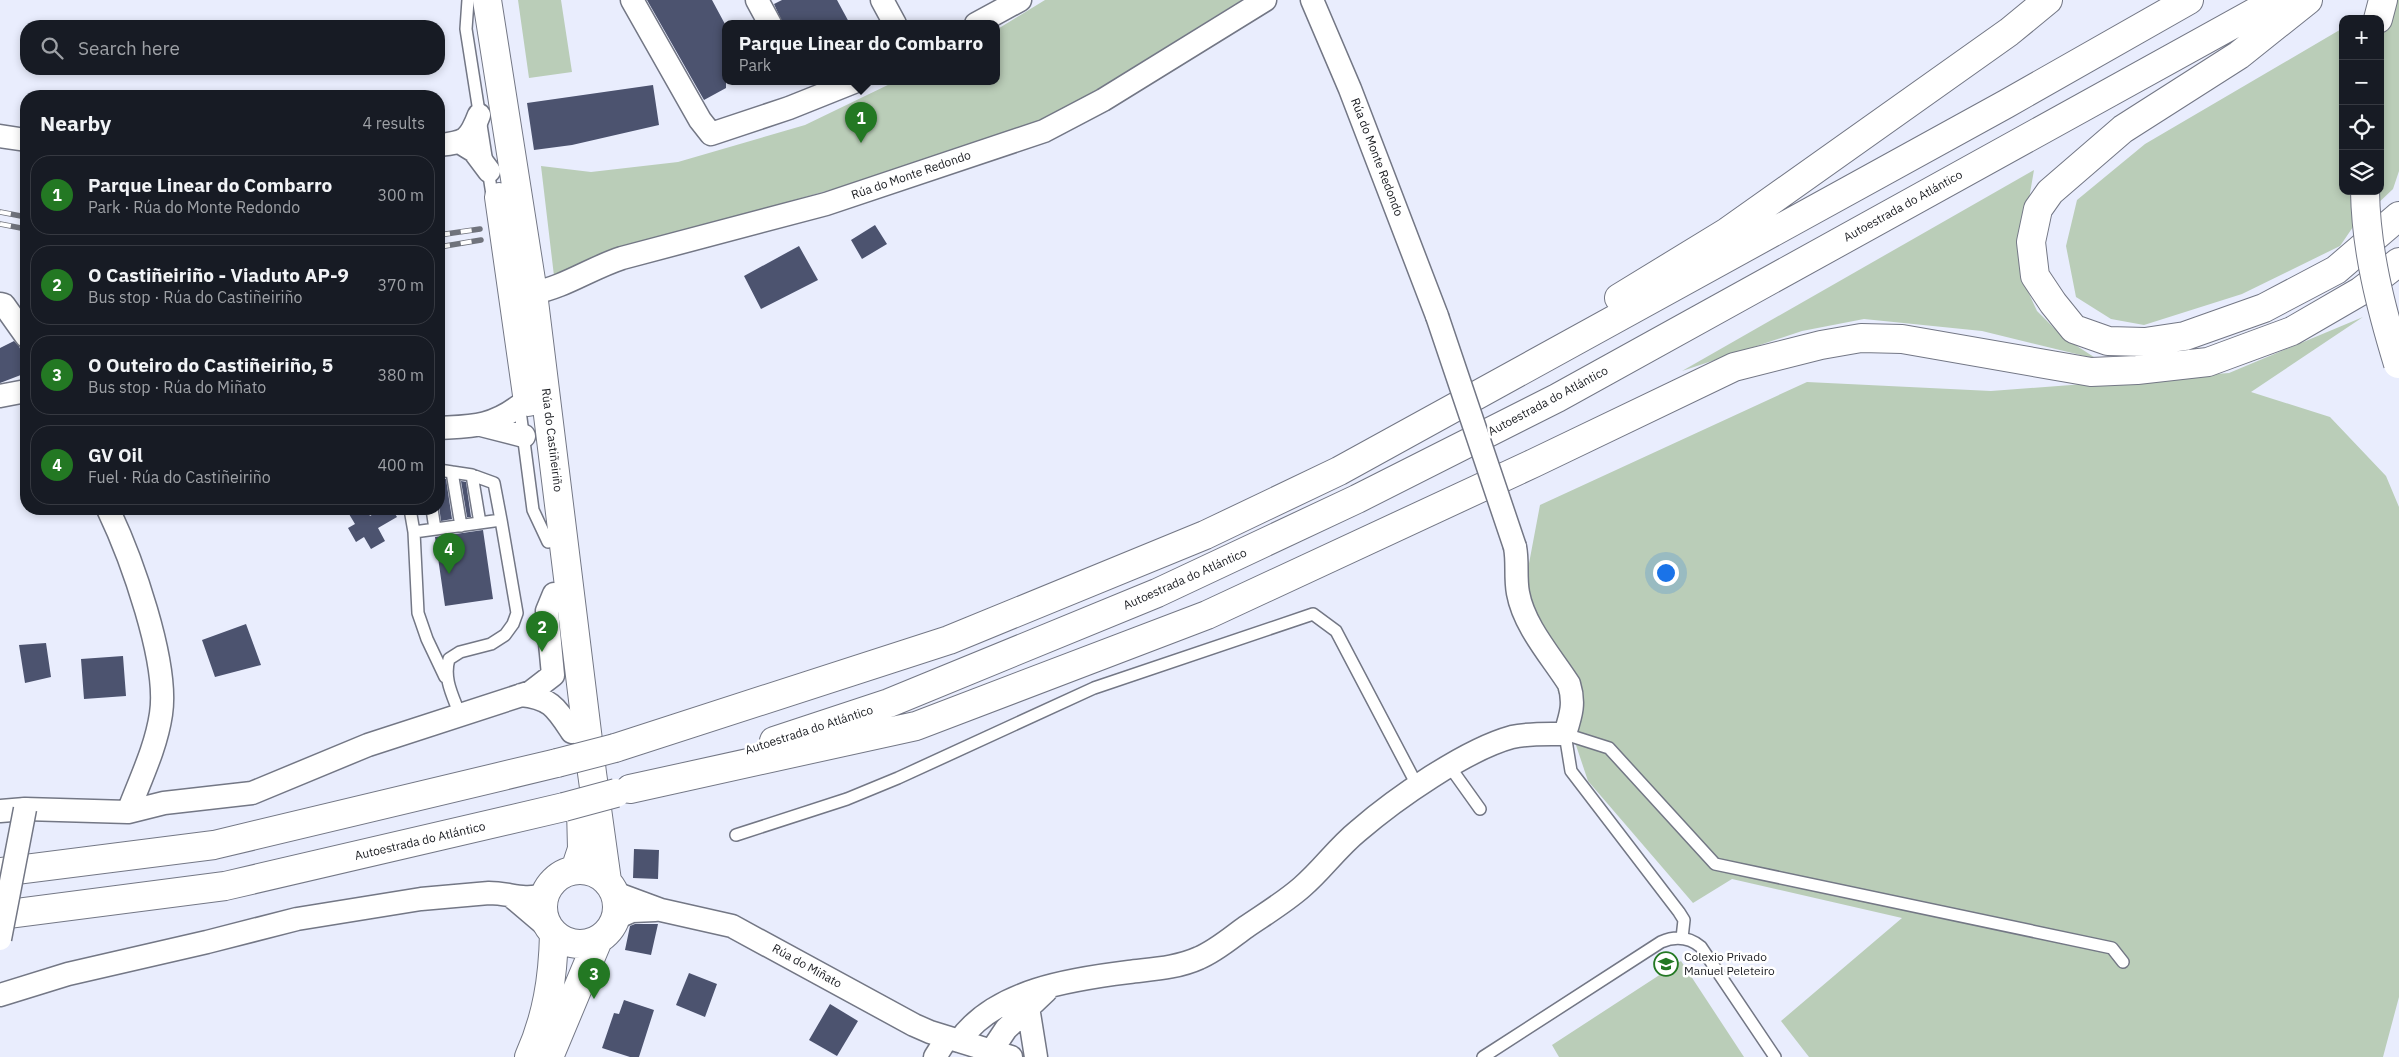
<!DOCTYPE html>
<html lang="en">
<head>
<meta charset="utf-8">
<style>
	:root { --surface:#171b24; --page:#20242c; --text:#f1f3f6; --muted:#9ea1a6; --line:#363941; --accent:#237823 }
	body { margin:0; font-family:"IBM Plex Sans",sans-serif; background:var(--page); color:var(--text) }
	.controls { position:absolute; right:15px; top:15px; display:grid; overflow:hidden; border-radius:10px; box-shadow:0 2px 8px #0003 }
	.controls button { width:45px; height:45px; display:grid; place-items:center; padding:0; border:0; border-bottom:1px solid var(--line); background:var(--surface); color:var(--text); font:25px sans-serif }
	.you { position:absolute; left:1665px; top:572px; width:18px; height:18px; margin:-12px; border:4px solid #fff; border-radius:50%; background:#1a73e8; box-shadow:0 0 0 8px #1a73e833 }
	.badge { display:grid; place-items:center; width:32px; height:32px; border-radius:50%; background:var(--accent); color:#fff; font-size:16px; font-weight:700 }
	.pin { position:absolute; translate:-50% -41px; filter:drop-shadow(0 1px 2px #0008) }
	.pin::after { content:''; position:absolute; top:26px; width:18px; height:15px; background:inherit; clip-path:polygon(0 0,100% 0,50% 100%) }
	.popup { position:absolute; left:722px; top:20px; width:278px; height:65px; box-sizing:border-box; display:grid; place-content:center; border-radius:10px; background:var(--surface); filter:drop-shadow(0 1px 4px #0005); font-size:16px; white-space:nowrap; color:var(--muted) }
	.popup b { font-size:19px; color:var(--text) }
	.popup::after { content:''; position:absolute; left:50%; top:100%; margin-left:-10px; border:10px solid transparent; border-top-color:var(--surface) }
	.list { margin:0; padding:0; list-style:none }
	h2 { display:flex; justify-content:space-between; align-items:center; height:65px; margin:0; padding:0 20px; font-size:21px }
	h2 small { font-size:16px; font-weight:400; color:var(--muted) }
	.list li { display:grid; grid-template-columns:32px 1fr auto; gap:15px; align-items:center; box-sizing:border-box; height:80px; margin:0 10px 10px; padding:0 10px; border:1px solid var(--line); border-radius:20px }
	.list b { display:block; font-size:19px; white-space:nowrap }
	.list p { margin:0; font-size:16px; white-space:nowrap; color:var(--muted) }
	.list em { font-size:16px; font-style:normal; color:var(--muted) }
	.icon { flex:none; width:28px; height:28px; fill:none; stroke:currentColor; stroke-width:2; stroke-linecap:round; stroke-linejoin:round }
	.map { position:relative; flex:none; width:2399px; height:1057px; overflow:hidden }
	.search { position:absolute; background:var(--surface); box-shadow:0 2px 8px #0003; left:20px; top:20px; width:425px; height:55px; display:flex; align-items:center; gap:12px; box-sizing:border-box; padding:0 18px; border-radius:20px; color:var(--muted); font-size:19px }
	.panel { position:absolute; background:var(--surface); box-shadow:0 2px 8px #0003; left:20px; top:90px; width:425px; height:425px; border-radius:20px }
	.map>svg:first-child { display:block }
	.green { fill:#bacdb8 }
	.building { fill:#4c536f }
	.lines { fill:none; stroke-linecap:round; stroke-linejoin:round }
	.lane-casing { stroke:#737785; stroke-width:14 }
	.street-casing { stroke:#737785; stroke-width:25 }
	.primary-casing { stroke:#737785; stroke-width:30 }
	.highway-casing { stroke:#737785; stroke-width:30 }
	.lane { stroke:#fff; stroke-width:11 }
	.street { stroke:#fff; stroke-width:22 }
	.primary { stroke:#fff; stroke-width:28 }
	.highway { stroke:#fff; stroke-width:28 }
	.rail-casing { stroke:#70737c; stroke-width:5.5 }
	.rail { stroke:#fff; stroke-width:4; stroke-dasharray:11; stroke-linecap:butt }
	.street-bridge-casing { stroke:#737785; stroke-width:25; stroke-linecap:butt }
	.highway-bridge-casing { stroke:#737785; stroke-width:30; stroke-linecap:butt }
	.street-bridge { stroke:#fff; stroke-width:22 }
	.highway-bridge { stroke:#fff; stroke-width:28 }
	.labels { text-anchor:middle; stroke-width:5; stroke-linejoin:round; paint-order:stroke }
	.street-label { font-size:12px; fill:#191b20; stroke:#fff }
	.poi-label { font-size:12px; fill:#191b20; stroke:#fff; text-anchor:start }
</style>
</head>
<body>
<div class="map">
<svg width="2399" height="1057" viewBox="0 0 2399 1057">
	<rect width="100%" height="100%" fill="#e9edfd"/>
	<!-- green -->
	<path class="green" d="M 518,0 L 561,0 L 572,72 L 529,78 Z
		M 1045,0 L 1242,0 L 1046,121 L 907,168 L 604,254 L 554,276 L 541,166 L 591,172 L 678,162 L 805,125 L 894,82 L 996,82 L 996,30 Z
		M 2391,0 L 2399,0 L 2399,171 L 2393,189 L 2353,227 L 2340,246 L 2242,294 L 2144,325 L 2111,319 L 2076,297 L 2066,246 L 2077,200 L 2145,144 L 2343,28 L 2343,191 L 2380,191 L 2380,19 L 2359,19 Z
		M 2034,170 L 2019,257 L 2025,285 L 2037,311 L 2063,337 L 2097,359 L 1982,331 L 1864,319 L 1802,331 L 1682,371 Z
		M 2363,317 L 2251,392 L 2330,417 L 2386,476 L 2399,507 L 2399,997 L 2383,1057 L 1809,1057 L 1781,1021 L 1902,918 L 1732,879 L 1693,903 L 1588,781 L 1524,590 L 1540,505 L 1807,382 L 1991,391 L 2229,373 Z
		M 1681,961 L 1744,1057 L 1559,1057 L 1552,1045 Z"/>
	<!-- building -->
	<path class="building" d="M 647,0 L 712,0 L 726,26 L 726,88 L 704,100 Z
		M 782,0 L 837,0 L 850,24 L 783,24 L 774,4 Z
		M 653,85 L 659,125 L 572,145 L 534,150 L 527,103 Z
		M 875,225 L 887,244 L 862,259 L 851,240 Z
		M 799,246 L 818,280 L 761,309 L 744,276 Z
		M 14,341 L 19,346 L 26,363 L 26,373 L 0,383 L 0,348 Z
		M 439,478 L 446,479 L 452,519 L 441,521 L 439,506 Z
		M 461,481 L 466,482 L 471,517 L 467,517 Z
		M 346,509 L 366,509 L 370,516 L 382,509 L 392,509 L 397,517 L 378,528 L 385,541 L 371,549 L 364,537 L 356,542 L 348,528 L 355,524 Z
		M 483,530 L 493,599 L 445,606 L 435,537 Z
		M 246,624 L 261,665 L 215,677 L 202,640 Z
		M 46,643 L 51,677 L 25,683 L 19,645 Z
		M 123,656 L 126,696 L 84,699 L 81,659 Z
		M 634,849 L 659,850 L 658,879 L 633,878 Z
		M 635,924 L 658,924 L 651,955 L 625,950 L 630,926 Z
		M 689,973 L 717,984 L 705,1017 L 676,1005 Z
		M 624,1000 L 654,1010 L 639,1057 L 630,1057 L 602,1048 L 614,1013 L 619,1014 Z
		M 830,1004 L 858,1021 L 837,1056 L 809,1040 Z"/>
	<g class="lines">
		<!-- lane casing -->
		<g class="lane-casing">
			<path id="lane" d="M 468,0 L 466,29 L 493,201
				M 519,403 L 533,510 L 548,542
				M 439,470 L 452,472 L 461,526
				M 452,472 L 472,475 L 480,523
				M 472,475 L 494,483 L 501,520
				M 410,509 L 414,532 L 501,520 L 517,613 L 513,624 L 505,635 L 491,644 L 460,652 L 449,659 C 443,679 453,696 460,715
				M 432,509 L 435,529
				M 414,532 L 418,613 L 427,639 L 445,677
				M 1450,767 L 1480,809
				M 736,835 L 847,799 L 898,778 L 1094,688 L 1313,614 L 1336,631 L 1418,787
				M 1682,938 L 1684,920 L 1679,912 L 1571,771 L 1565,734 L 1609,748 L 1715,864 L 2112,948 L 2123,962
				M 1483,1057 L 1661,942 C 1675,936 1689,937 1701,947 L 1775,1057"/>
		</g>
		<!-- street casing -->
		<g class="street-casing">
			<path id="street" d="M 632,0 L 700,120 L 711,134 L 789,108 L 854,82
				M 757,0 L 770,24
				M 882,0 L 895,24
				M 1312,0 L 1350,89 L 1437,316
				M 976,24 L 1020,0
				M 0,136 L 26,140
				M 461,143 L 474,151 L 489,171
				M 439,145 C 465,142 469,141 479,115
				M 533,293 C 565,287 591,268 622,258 L 826,204 L 1044,131 L 1103,100 L 1265,0
				M 0,304 L 4,305 L 26,336
				M 0,396 L 26,391
				M 481,425 L 524,436
				M 439,428 C 472,426 491,427 519,406
				M 108,509 C 131,557 169,662 161,714 C 156,748 140,780 128,812
				M 521,695 C 551,698 556,708 572,732
				M 0,811 L 25,809 L 128,812 L 164,803 L 252,793 L 368,745 L 531,692 L 553,675 L 547,611 L 554,594
				M 615,893 L 661,910 L 732,926 L 914,1025 L 930,1032 L 1011,1057
				M 511,896 L 550,929
				M 616,918 L 632,911 L 655,910
				M 0,995 L 68,974 L 207,942 L 297,919 L 421,899 L 489,893 C 511,893 520,901 545,895
				M 1028,1007 L 1036,1057
				M 959,1041 C 995,990 1072,979 1129,972 C 1153,969 1177,968 1199,958 C 1216,951 1232,937 1246,927 C 1265,914 1285,902 1302,887 C 1322,870 1337,848 1358,831 C 1395,799 1465,750 1512,737 C 1530,733 1547,734 1565,734 C 1571,715 1575,703 1569,684 C 1551,656 1524,626 1518,593 C 1515,577 1518,562 1515,547
				M 992,1050 L 1006,1029 L 1046,991
				M 935,1057 L 947,1038"/>
		</g>
		<!-- primary casing -->
		<g class="primary-casing">
			<path id="primary" d="M 487,0 L 533,293 L 592,773 L 607,881
				M 499,197 L 528,402
				M543 907a37 37 0 1 1 74 0a37 37 0 1 1-74 0Z
				M 575,870 L 582,849 L 581,809
				M 529,1057 C 547,1017 553,978 554,934
				M 549,1057 L 598,940"/>
		</g>
		<!-- highway casing -->
		<g class="highway-casing">
			<path id="highway" d="M 2308,0 L 2239,55 L 2123,129 L 2050,192 L 2038,209 L 2031,242 L 2035,276 L 2053,303 L 2074,329 L 2108,341 L 2145,342 L 2185,336 L 2264,308 L 2336,270 L 2399,216
				M 2378,19 L 2383,0
				M 1619,298 L 1727,232 L 2009,32 L 2048,0
				M 774,741 L 889,703 L 1157,593 L 1357,499 L 1557,398 L 2277,0
				M 615,748 L 949,640 L 1205,535 L 1339,471 L 2006,104 L 2189,0
				M 630,789 L 916,726 L 1207,615 L 1534,463 L 1734,367 L 1821,345 L 1861,338 L 1902,339 L 2091,372 L 2137,370 L 2208,362 L 2292,331 L 2361,291 L 2399,262
				M 0,872 L 214,845 L 557,763
				M 0,915 L 225,886 L 564,807"/>
		</g>
		<!-- lane -->
		<use href="#lane" class="lane"/>
		<!-- street -->
		<use href="#street" class="street"/>
		<!-- primary -->
		<use href="#primary" class="primary"/>
		<!-- highway -->
		<use href="#highway" class="highway"/>
		<!-- rail casing -->
		<g class="rail-casing">
			<path id="rail" d="M 0,212 L 26,217
				M 0,224 L 26,229
				M 439,235 L 480,229
				M 439,247 L 481,240"/>
		</g>
		<!-- rail -->
		<use href="#rail" class="rail"/>
		<!-- street-bridge casing -->
		<g class="street-bridge-casing">
			<path id="street-bridge" d="M 1437,316 L 1515,547
				M 0,939 L 25,809"/>
		</g>
		<!-- highway-bridge casing -->
		<g class="highway-bridge-casing">
			<path id="highway-bridge" d="M 2365,191 C 2366,251 2381,308 2398,364
				M 557,763 L 615,748
				M 564,807 L 616,793"/>
		</g>
		<!-- street-bridge -->
		<use href="#street-bridge" class="street-bridge"/>
		<!-- highway-bridge -->
		<use href="#highway-bridge" class="highway-bridge"/>
	</g>
	<!-- icons -->
	<defs>
		<g id="school-ring" transform="scale(1.25)"><circle r="9.5" fill="#fff" stroke="#237823" stroke-width="1.5"/><path d="M0-5L7-2L0 1L-7-2ZM-4 1L0 2.5L4 1V4Q0 6-4 4Z" fill="#237823"/></g>
	</defs>
	<g fill-rule="evenodd">
		<use href="#school-ring" x="1666" y="964"/>
	</g>
	<g class="labels">
		<!-- street labels -->
		<g class="street-label">
			<text transform="translate(1377 157) rotate(69)" y="4">Rúa do Monte Redondo</text>
			<text transform="translate(911 175) rotate(-19)" y="4">Rúa do Monte Redondo</text>
			<text transform="translate(1903 206) rotate(-29)" y="4">Autoestrada do Atlántico</text>
			<text transform="translate(1548 401) rotate(-28)" y="4">Autoestrada do Atlántico</text>
			<text transform="translate(552 440) rotate(83)" y="4">Rúa do Castiñeiriño</text>
			<text transform="translate(1185 579) rotate(-24)" y="4">Autoestrada do Atlántico</text>
			<text transform="translate(809 730) rotate(-18)" y="4">Autoestrada do Atlántico</text>
			<text transform="translate(420 841) rotate(-13)" y="4">Autoestrada do Atlántico</text>
			<text transform="translate(807 966) rotate(29)" y="4">Rúa do Miñato</text>
		</g>
		<!-- poi labels -->
		<g class="poi-label">
			<text x="1684" y="961">Colexio Privado<tspan x="1684" dy="14">Manuel Peleteiro</tspan></text>
		</g>
	</g>
</svg>
<div class="controls">
<button>+</button>
<button>−</button>
<button><svg class="icon" aria-label="locate" viewBox="0 0 24 24"><circle cx="12" cy="12" r="6"/><path d="M12 2v4M12 18v4M2 12h4M18 12h4"/></svg></button>
<button><svg class="icon" aria-label="layers" viewBox="0 0 24 24"><path d="M12 4l9 5-9 5-9-5zM3 14l9 5 9-5"/></svg></button>
</div>
<div class="you"></div>
<div class="pin badge" style="left:861px;top:143px">1</div>
<div class="popup"><b>Parque Linear do Combarro</b>Park</div>
<div class="pin badge" style="left:542px;top:652px">2</div>
<div class="pin badge" style="left:594px;top:999px">3</div>
<div class="pin badge" style="left:449px;top:574px">4</div>
<div class="search"><svg class="icon" aria-label="search" viewBox="0 0 24 24"><circle cx="10" cy="10" r="6"/><path d="M15 15l6 6"/></svg>Search here</div>
<section class="panel">
<h2>Nearby<small>4 results</small></h2>
<ul class="list">
<li><span class="badge">1</span><div><b>Parque Linear do Combarro</b><p>Park · Rúa do Monte Redondo</p></div><em>300 m</em></li>
<li><span class="badge">2</span><div><b>O Castiñeiriño - Viaduto AP-9</b><p>Bus stop · Rúa do Castiñeiriño</p></div><em>370 m</em></li>
<li><span class="badge">3</span><div><b>O Outeiro do Castiñeiriño, 5</b><p>Bus stop · Rúa do Miñato</p></div><em>380 m</em></li>
<li><span class="badge">4</span><div><b>GV Oil</b><p>Fuel · Rúa do Castiñeiriño</p></div><em>400 m</em></li>
</ul>
</section>
</div>
</body>
</html>
